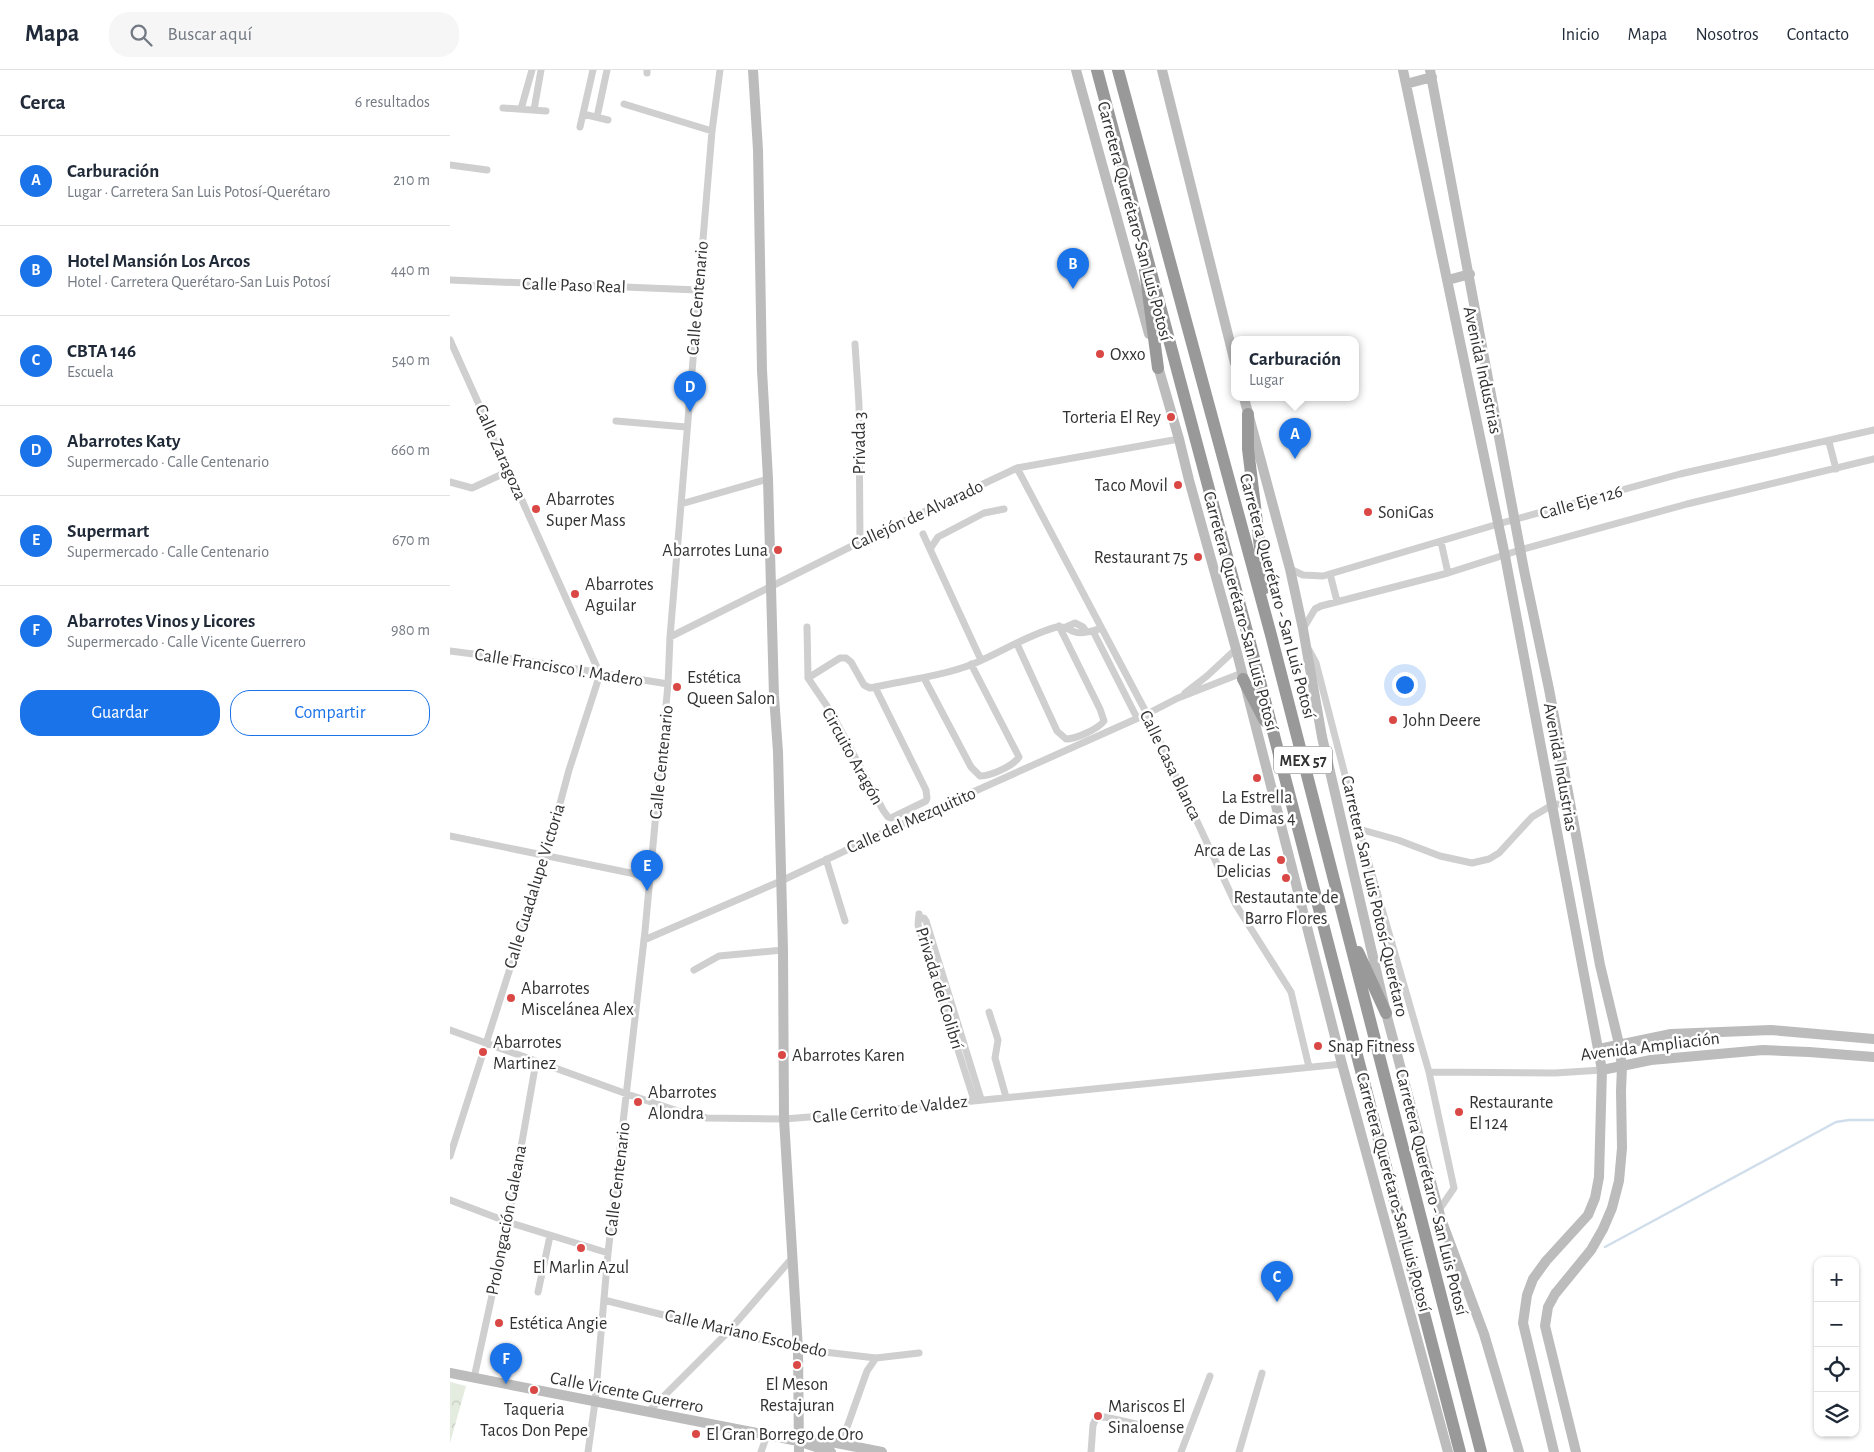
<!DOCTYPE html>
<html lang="es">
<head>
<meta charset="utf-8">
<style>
	:root { --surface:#fff; --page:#f6f6f7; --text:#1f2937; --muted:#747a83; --line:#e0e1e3; --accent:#1a73e8 }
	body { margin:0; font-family:"Alegreya Sans",sans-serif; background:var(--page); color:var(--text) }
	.controls { position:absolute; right:15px; bottom:15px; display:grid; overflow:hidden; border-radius:10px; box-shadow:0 1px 4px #0004 }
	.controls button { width:45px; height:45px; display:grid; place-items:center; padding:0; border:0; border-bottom:1px solid var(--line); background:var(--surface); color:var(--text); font:25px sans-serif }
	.you { position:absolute; left:954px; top:614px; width:18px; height:18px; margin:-12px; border:4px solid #fff; border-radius:50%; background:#1a73e8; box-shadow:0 0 0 8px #1a73e833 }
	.badge { display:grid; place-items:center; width:32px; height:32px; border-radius:50%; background:var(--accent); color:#fff; font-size:16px; font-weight:700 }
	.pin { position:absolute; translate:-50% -41px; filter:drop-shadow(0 1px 2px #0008) }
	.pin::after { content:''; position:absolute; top:26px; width:18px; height:15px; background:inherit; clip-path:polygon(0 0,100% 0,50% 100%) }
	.popup { position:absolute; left:781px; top:266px; width:128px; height:65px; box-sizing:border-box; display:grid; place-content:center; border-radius:10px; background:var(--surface); filter:drop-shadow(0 1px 4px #0005); font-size:16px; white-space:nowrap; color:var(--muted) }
	.popup b { font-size:19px; color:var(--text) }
	.popup::after { content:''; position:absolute; left:50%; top:100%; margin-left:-10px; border:10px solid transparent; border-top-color:var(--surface) }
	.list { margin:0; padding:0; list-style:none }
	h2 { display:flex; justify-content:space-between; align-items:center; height:65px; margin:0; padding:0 20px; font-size:21px }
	h2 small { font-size:16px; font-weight:400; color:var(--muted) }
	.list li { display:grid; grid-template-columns:32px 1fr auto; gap:15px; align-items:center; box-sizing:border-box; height:90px; padding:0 20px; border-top:1px solid var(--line) }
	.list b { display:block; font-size:19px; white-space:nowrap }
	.list p { margin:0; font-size:16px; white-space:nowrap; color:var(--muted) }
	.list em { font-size:16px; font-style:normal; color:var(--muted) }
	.actions { display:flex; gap:10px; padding:15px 20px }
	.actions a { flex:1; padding:11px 0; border:1px solid var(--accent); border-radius:20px; text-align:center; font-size:18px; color:var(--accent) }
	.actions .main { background:var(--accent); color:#fff }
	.icon { flex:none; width:28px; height:28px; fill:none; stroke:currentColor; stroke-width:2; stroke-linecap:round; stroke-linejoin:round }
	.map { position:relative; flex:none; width:1424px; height:1382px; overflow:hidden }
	header { display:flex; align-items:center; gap:30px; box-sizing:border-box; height:70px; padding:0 25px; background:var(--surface); border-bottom:1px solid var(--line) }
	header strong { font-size:24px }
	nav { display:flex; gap:28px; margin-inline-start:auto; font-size:18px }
	.search { width:350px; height:45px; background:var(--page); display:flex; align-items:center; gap:12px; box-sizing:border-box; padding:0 18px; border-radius:20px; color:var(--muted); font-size:19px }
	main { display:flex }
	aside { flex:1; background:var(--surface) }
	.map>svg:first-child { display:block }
	.park { fill:url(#park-crowns) }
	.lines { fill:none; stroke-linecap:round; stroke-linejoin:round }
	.stream { stroke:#d0deeb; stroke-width:2.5 }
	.street { stroke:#cfcfcf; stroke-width:7 }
	.secondary { stroke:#bcbcbc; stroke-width:10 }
	.highway { stroke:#999; stroke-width:12 }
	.poi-dot { fill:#d94845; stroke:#fff; stroke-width:2 }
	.labels { text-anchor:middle; stroke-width:5; stroke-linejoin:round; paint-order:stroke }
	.shield { fill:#fff; stroke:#707070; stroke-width:1 }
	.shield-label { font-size:16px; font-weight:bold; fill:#323232 }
	.street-label { font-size:18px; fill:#323232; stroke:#fff }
	.poi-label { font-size:18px; fill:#323232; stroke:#fff; text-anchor:start }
</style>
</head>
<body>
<header>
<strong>Mapa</strong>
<div class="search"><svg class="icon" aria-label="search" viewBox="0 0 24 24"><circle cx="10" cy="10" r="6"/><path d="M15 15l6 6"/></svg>Buscar aquí</div>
<nav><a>Inicio</a><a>Mapa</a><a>Nosotros</a><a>Contacto</a></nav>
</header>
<main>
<aside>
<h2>Cerca<small>6 resultados</small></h2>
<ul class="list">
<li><span class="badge">A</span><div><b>Carburación</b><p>Lugar · Carretera San Luis Potosí-Querétaro</p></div><em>210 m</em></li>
<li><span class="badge">B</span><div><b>Hotel Mansión Los Arcos</b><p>Hotel · Carretera Querétaro-San Luis Potosí</p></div><em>440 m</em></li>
<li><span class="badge">C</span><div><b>CBTA 146</b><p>Escuela</p></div><em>540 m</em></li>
<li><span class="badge">D</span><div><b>Abarrotes Katy</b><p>Supermercado · Calle Centenario</p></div><em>660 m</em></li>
<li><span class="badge">E</span><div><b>Supermart</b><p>Supermercado · Calle Centenario</p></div><em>670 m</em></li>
<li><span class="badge">F</span><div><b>Abarrotes Vinos y Licores</b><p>Supermercado · Calle Vicente Guerrero</p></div><em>980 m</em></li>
</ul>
<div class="actions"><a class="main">Guardar</a><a>Compartir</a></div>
</aside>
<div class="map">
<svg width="1424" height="1382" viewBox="0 0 1424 1382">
	<defs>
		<pattern id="park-crowns" width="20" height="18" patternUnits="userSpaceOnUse" patternTransform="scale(1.25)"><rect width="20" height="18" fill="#e4ebdf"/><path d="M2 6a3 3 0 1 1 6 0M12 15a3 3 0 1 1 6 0" fill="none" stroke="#c4cac0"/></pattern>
	</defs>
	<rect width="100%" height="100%" fill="#fff"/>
	<!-- park -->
	<path class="park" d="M 0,1312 L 16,1316 L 0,1373 Z"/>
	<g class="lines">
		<!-- stream -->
		<path class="stream" d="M 1155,1177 L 1386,1052 L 1399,1050 L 1424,1050"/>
		<!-- street -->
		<path class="street" d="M 197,3 L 197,0
			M 174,34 L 262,61
			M 53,38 L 96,41
			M 71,39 L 82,0
			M 84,40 L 91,0
			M 133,44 L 158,50
			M 147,47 L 157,0
			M 130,57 L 143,0
			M 0,95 L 37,100
			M 0,210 L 248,220
			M 0,270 L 150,604 L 119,700 L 96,786 L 0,1086
			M 405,274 L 409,335 L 410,472
			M 166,351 L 236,357
			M 1379,372 L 1386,399
			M 567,398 L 697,644 L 786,835 L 841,922 L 859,997
			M 0,412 L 22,418 L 59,401
			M 231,434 L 318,409
			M 473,464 L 531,590
			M 991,472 L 998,503
			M 480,479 L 488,467 L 534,443 L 554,439
			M 840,499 L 853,505 L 873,506 L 1048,454 L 1230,404 L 1424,360
			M 880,504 L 887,531
			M 357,557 L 358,608 L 381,642 L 433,740 L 438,747 L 441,748 L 476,731 L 477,728 L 476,720 L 425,617
			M 616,557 L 625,553 L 633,557 L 636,561
			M 853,559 L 865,539 L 871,536 L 998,503 L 1070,480 L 1237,434 L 1424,389
			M 643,561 L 687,648
			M 220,567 L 410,472 L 567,398 L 729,369
			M 567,574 L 607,661 L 616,669 C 626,669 648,659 654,651 L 650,639 L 609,556
			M 859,580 L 866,593 L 909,759 L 979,1002 L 1004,1118 L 989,1140
			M 0,581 L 78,591 L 218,614
			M 358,608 L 390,588 L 396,588 L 401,592 L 414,615 L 420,618 L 425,617 C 458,610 492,606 523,594 C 550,583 579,564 607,557 C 615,555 618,560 625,562 C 631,564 645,561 651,558
			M 474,608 L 521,697 L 530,706 C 541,706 563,696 569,687 L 521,594
			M 735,623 L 757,606 L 786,579
			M 909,759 L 948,770 L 990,786 L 1022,793 L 1039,789 L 1049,783 L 1082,747 L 1102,735 L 1120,732
			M 0,766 L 200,807
			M 376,789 L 395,851
			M 469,844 L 468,855 L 524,1030
			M 470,849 L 474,848 L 476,851 L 531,1029
			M 194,870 L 331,811 L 456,752 L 697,644 L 728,628 L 792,603
			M 244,900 L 269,886 L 333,880
			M 539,942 L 548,970 L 545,988 L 556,1027
			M 0,960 L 177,1024 L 231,1042 L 257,1048 L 334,1049 L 385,1045 L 892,994
			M 979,1002 L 1105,1003 L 1152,1000
			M 0,1130 L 58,1152 L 158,1183
			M 88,1222 L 100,1166
			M 154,1230 L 348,1279 L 426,1288 L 469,1283
			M 24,1308 L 58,1152 L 86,992
			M 198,1342 L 278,1262 L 343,1187
			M 391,1374 L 417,1301 L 426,1288
			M 138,1382 L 145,1332 L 158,1183 L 195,861 L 218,614 L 220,567 L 262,61 L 270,0
			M 311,1382 L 317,1365
			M 641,1382 L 643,1355 L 646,1348 L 655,1347 L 695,1356
			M 731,1382 L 760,1306
			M 789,1382 L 812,1303"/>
		<!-- secondary -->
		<path class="secondary" d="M 303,0 L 308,80 L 312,300 L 318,409 L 324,626 L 328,682 L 333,880 L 334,1049 L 348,1279 L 349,1382
			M 626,0 L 699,264
			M 712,0 L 785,293
			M 953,0 L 1055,486 L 1152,1000 L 1149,1107 L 1145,1128 L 1138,1145 L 1096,1191 L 1083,1209 L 1077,1225 L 1073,1253 L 1104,1382
			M 980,0 L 1074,500 L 1099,619 L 1150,895 L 1169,974 L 1172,997 L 1171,1021 L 1172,1078 L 1169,1111 L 1162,1138 L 1153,1159 L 1141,1180 L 1105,1224 L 1098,1237 L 1095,1256 L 1126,1382
			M 956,14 L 982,7
			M 998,210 L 1020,204
			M 707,293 L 729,369 L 739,410 L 786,579 L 892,994 L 998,1382
			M 794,328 L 840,499 L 853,559 L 872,667 L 936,943 L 991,1149 L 1034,1264 L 1069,1382
			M 1149,979 L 1221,964 L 1321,960 L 1424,969
			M 1152,1000 L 1201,990 L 1313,980 L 1359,982 L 1424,987
			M 0,1303 L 348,1371 L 381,1382
			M 352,1371 L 371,1370 L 432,1382"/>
		<!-- highway -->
		<path class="highway" d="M 647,0 L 799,569 L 1010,1382
			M 668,0 L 821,565 L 1031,1382
			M 695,200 L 708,298
			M 798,344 L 798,379 L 815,518
			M 793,609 L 815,651
			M 908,882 L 936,943"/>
	</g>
	<!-- markers -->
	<g class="poi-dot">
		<circle cx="650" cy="284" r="5"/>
		<circle cx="721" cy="347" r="5"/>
		<circle cx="728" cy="415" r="5"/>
		<circle cx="86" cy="439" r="5"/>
		<circle cx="918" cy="442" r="5"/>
		<circle cx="328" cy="480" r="5"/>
		<circle cx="748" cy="487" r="5"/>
		<circle cx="125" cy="524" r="5"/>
		<circle cx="227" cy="617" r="5"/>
		<circle cx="943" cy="650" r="5"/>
		<circle cx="807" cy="708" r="5"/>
		<circle cx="831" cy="790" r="5"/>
		<circle cx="836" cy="808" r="5"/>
		<circle cx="61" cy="928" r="5"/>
		<circle cx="868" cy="976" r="5"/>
		<circle cx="33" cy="982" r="5"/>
		<circle cx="332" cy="985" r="5"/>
		<circle cx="188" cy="1032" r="5"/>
		<circle cx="1009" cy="1042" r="5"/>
		<circle cx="131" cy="1178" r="5"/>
		<circle cx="49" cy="1253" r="5"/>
		<circle cx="347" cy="1295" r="5"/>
		<circle cx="84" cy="1320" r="5"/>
		<circle cx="648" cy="1346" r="5"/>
		<circle cx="246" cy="1364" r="5"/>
	</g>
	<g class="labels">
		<!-- shield labels -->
		<rect class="shield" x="824" y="676.5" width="58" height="27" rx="4"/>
		<g class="shield-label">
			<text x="853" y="696">MEX 57</text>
		</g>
		<!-- street labels -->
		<g class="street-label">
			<text transform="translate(685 151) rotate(75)" y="6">Carretera Querétaro-San Luis Potosí</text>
			<text transform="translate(124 215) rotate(2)" y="6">Calle Paso Real</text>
			<text transform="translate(247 228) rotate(-85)" y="6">Calle Centenario</text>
			<text transform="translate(1033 300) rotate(78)" y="6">Avenida Industrias</text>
			<text transform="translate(409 373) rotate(-90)" y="6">Privada 3</text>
			<text transform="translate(51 382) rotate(66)" y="6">Calle Zaragoza</text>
			<text transform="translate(1131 432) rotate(-16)" y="6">Calle Eje 126</text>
			<text transform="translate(467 445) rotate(-25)" y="6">Callejón de Alvarado</text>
			<text transform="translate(828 526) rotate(75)" y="6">Carretera Querétaro - San Luis Potosí</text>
			<text transform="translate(791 541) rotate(75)" y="6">Carretera Querétaro-San Luis Potosí</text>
			<text transform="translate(109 597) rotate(9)" y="6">Calle Francisco I. Madero</text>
			<text transform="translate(403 686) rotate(61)" y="6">Circuito Aragón</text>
			<text transform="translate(211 692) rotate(-84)" y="6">Calle Centenario</text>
			<text transform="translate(721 695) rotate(64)" y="6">Calle Casa Blanca</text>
			<text transform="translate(1111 697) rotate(80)" y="6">Avenida Industrias</text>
			<text transform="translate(461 750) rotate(-24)" y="6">Calle del Mezquitito</text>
			<text transform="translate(84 816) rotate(-73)" y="6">Calle Guadalupe Victoria</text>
			<text transform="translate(925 826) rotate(77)" y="6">Carretera San Luis Potosí-Querétaro</text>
			<text transform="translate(490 918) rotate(73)" y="6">Privada del Colibrí</text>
			<text transform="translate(1200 976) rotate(-7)" y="6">Avenida Ampliación</text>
			<text transform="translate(440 1039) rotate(-6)" y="6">Calle Cerrito de Valdez</text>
			<text transform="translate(167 1109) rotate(-83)" y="6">Calle Centenario</text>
			<text transform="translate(944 1122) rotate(75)" y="6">Carretera Querétaro-San Luis Potosí</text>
			<text transform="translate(982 1122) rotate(76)" y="6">Carretera Querétaro - San Luis Potosí</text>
			<text transform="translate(56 1150) rotate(-79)" y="6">Prolongación Galeana</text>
			<text transform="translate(296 1263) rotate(13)" y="6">Calle Mariano Escobedo</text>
			<text transform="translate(177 1322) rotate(11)" y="6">Calle Vicente Guerrero</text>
		</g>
		<!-- poi labels -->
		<g class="poi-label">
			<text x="660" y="290">Oxxo</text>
			<text x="711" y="353" text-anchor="end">Torteria El Rey</text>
			<text x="718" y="421" text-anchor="end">Taco Movil</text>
			<text x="96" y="435">Abarrotes<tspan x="96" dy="21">Super Mass</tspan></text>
			<text x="928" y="448">SoniGas</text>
			<text x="318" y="486" text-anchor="end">Abarrotes Luna</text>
			<text x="738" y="493" text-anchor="end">Restaurant 75</text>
			<text x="135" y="520">Abarrotes<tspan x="135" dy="21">Aguilar</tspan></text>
			<text x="237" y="613">Estética<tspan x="237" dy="21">Queen Salon</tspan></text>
			<text x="953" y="656">John Deere</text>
			<text x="807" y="733" text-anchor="middle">La Estrella<tspan x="807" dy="21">de Dimas 4</tspan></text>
			<text x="821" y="786" text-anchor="end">Arca de Las<tspan x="821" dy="21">Delicias</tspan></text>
			<text x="836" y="833" text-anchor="middle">Restautante de<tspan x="836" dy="21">Barro Flores</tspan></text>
			<text x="71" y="924">Abarrotes<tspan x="71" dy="21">Miscelánea Alex</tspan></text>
			<text x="43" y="978">Abarrotes<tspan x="43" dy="21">Martinez</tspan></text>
			<text x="878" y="982">Snap Fitness</text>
			<text x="342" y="991">Abarrotes Karen</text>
			<text x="198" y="1028">Abarrotes<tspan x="198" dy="21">Alondra</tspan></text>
			<text x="1019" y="1038">Restaurante<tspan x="1019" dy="21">El 124</tspan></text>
			<text x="131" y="1203" text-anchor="middle">El Marlin Azul</text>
			<text x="59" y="1259">Estética Angie</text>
			<text x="347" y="1320" text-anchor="middle">El Meson<tspan x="347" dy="21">Restajuran</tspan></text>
			<text x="658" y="1342">Mariscos El<tspan x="658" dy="21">Sinaloense</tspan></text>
			<text x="84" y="1345" text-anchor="middle">Taqueria<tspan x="84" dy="21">Tacos Don Pepe</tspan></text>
			<text x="256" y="1370">El Gran Borrego de Oro</text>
		</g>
	</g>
</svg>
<div class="controls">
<button>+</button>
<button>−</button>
<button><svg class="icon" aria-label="locate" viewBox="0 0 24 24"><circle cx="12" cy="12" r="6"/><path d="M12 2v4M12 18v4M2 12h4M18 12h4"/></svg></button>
<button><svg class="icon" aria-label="layers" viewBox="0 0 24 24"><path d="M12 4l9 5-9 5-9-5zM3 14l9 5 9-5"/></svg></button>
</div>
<div class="you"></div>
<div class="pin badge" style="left:845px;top:389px">A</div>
<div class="popup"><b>Carburación</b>Lugar</div>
<div class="pin badge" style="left:623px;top:219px">B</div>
<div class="pin badge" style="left:827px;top:1232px">C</div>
<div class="pin badge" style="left:240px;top:342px">D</div>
<div class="pin badge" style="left:197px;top:821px">E</div>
<div class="pin badge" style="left:56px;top:1314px">F</div>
</div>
</main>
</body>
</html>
